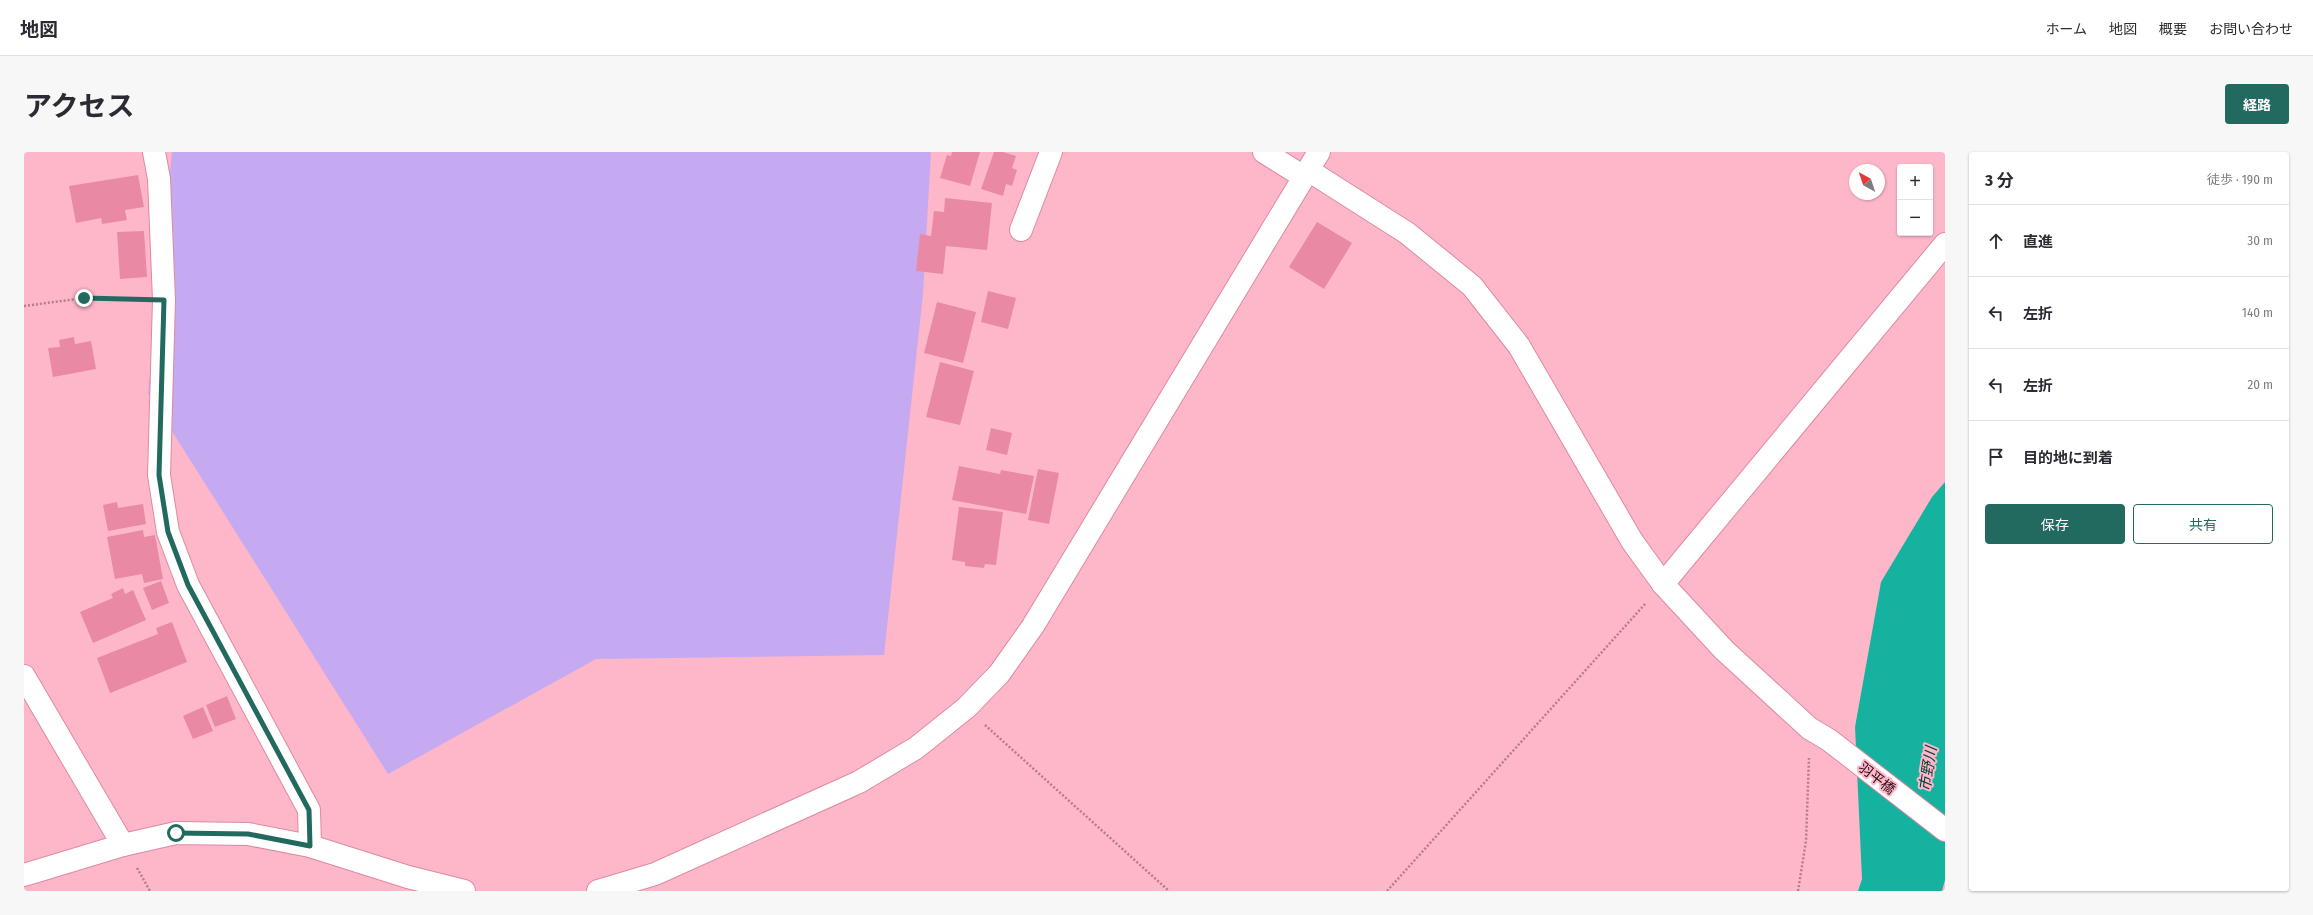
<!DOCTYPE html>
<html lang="ja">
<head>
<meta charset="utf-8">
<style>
	:root { --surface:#fff; --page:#f7f7f7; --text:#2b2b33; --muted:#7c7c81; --line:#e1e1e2; --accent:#226a60 }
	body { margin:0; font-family:"Fira Sans Condensed","Noto Sans JP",sans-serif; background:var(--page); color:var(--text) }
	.controls { position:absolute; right:12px; top:12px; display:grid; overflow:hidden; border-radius:4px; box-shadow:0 1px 3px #0004 }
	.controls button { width:36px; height:36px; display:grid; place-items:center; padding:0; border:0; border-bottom:1px solid var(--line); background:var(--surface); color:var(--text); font:20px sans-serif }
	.compass { position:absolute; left:1825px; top:12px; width:36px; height:36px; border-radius:50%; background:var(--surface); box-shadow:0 1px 3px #0004; rotate:320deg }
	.stop { position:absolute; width:12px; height:12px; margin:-9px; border:3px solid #226a60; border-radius:50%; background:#fff }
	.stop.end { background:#226a60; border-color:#fff; box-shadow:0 1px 4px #0008 }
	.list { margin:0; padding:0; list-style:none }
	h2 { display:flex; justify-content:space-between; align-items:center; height:52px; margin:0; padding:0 16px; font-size:17px }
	h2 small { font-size:13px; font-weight:400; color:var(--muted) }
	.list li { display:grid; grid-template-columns:26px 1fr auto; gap:12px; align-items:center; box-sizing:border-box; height:72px; padding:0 16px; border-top:1px solid var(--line) }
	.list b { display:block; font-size:15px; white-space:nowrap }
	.list em { font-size:13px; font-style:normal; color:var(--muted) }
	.actions { display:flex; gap:8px; padding:12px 16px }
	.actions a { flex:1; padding:9px 0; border:1px solid var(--accent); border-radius:4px; text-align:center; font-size:14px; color:var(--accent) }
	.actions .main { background:var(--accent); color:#fff }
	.icon { flex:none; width:22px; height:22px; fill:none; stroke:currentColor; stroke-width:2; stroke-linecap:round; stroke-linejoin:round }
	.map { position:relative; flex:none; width:1921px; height:739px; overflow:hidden; border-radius:4px }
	header { display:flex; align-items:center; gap:24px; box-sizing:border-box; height:56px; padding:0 20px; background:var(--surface); border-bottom:1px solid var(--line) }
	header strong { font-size:19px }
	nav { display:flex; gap:22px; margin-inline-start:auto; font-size:14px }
	.intro { display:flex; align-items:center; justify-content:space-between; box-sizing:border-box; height:96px; padding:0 24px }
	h1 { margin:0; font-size:28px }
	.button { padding:10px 18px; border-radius:4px; background:var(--accent); color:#fff; font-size:14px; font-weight:700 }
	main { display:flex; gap:24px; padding:0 24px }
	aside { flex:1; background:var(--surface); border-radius:4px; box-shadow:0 1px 3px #0004 }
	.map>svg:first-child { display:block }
	.green { fill:#c6aaf1 }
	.water { fill:#16b2a0 }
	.building { fill:#e989a4 }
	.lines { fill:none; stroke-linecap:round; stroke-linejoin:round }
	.street-casing { stroke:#de89a0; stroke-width:24 }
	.secondary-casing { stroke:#de89a0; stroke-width:24 }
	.path { stroke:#b57c8b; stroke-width:2.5; stroke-dasharray:2 2; stroke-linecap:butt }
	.street { stroke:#fff; stroke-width:22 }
	.secondary { stroke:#fff; stroke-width:22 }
	.route { stroke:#226a60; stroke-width:5 }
	.labels { text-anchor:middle; stroke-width:4; stroke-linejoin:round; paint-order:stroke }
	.street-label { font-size:14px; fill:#2b0c16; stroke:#feb7c9 }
	.water-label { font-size:15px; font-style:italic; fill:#003e37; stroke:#feb7c9 }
</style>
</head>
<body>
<header>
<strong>地図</strong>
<nav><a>ホーム</a><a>地図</a><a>概要</a><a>お問い合わせ</a></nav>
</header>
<div class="intro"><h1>アクセス</h1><a class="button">経路</a></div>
<main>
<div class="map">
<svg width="1921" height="739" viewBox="0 0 1921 739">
	<rect width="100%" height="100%" fill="#feb7c9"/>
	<!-- green -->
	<path class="green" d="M 148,0 L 907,0 L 899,142 L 860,503 L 572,507 L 364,622 L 124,241 Z"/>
	<!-- water -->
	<path class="water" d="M 1921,330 L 1921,728 L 1918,739 L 1834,739 L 1838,727 L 1831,575 L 1857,430 L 1908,345 Z"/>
	<!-- building -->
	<path class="building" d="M 928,0 L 956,0 L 946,34 L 916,26 L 923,3 L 927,4 Z
		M 970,0 L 979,0 L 992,4 L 988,16 L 993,18 L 988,34 L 982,32 L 979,44 L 957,37 Z
		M 114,23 L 120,55 L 101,58 L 103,68 L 78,72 L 77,66 L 52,71 L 45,34 Z
		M 921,46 L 968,51 L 963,98 L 922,94 L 919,122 L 892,119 L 896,82 L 907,84 L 910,59 L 920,60 Z
		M 1293,70 L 1328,91 L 1300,137 L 1265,115 Z
		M 120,79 L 123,125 L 96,127 L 93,80 Z
		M 964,139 L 992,146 L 984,177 L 957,170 Z
		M 913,150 L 952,160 L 939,211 L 900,201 Z
		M 50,185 L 51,192 L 67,189 L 72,217 L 29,225 L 24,196 L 36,195 L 35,188 Z
		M 916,210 L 950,219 L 936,273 L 902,265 Z
		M 967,276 L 988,281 L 983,303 L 962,298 Z
		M 935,314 L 976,322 L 977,318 L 1010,324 L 1002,362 L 928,348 Z
		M 1014,317 L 1035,321 L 1025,372 L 1004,368 Z
		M 93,350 L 94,356 L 119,352 L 122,372 L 84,379 L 79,353 Z
		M 935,355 L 979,360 L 972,413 L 961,412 L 960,416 L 941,414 L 941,410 L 928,408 Z
		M 119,378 L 120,385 L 131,383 L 139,427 L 120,431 L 118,422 L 91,427 L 83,385 Z
		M 137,429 L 145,451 L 128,458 L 119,436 Z
		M 99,436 L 101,442 L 109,438 L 122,468 L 69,491 L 56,460 L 89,446 L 87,442 Z
		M 148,470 L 163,510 L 86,541 L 73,506 L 134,482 L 132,476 Z
		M 203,544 L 212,567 L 191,575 L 182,553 Z
		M 179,555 L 189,579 L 169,587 L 159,564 Z"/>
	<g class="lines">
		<!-- street casing -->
		<g class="street-casing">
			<path id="street" d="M 130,0 L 135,27 L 140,148 L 135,323 L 144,380 L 164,433 L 285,658 L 286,694
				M 1240,0 L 1280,25
				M 997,78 L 1027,0
				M 1639,432 L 1921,92
				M 0,524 L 99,693"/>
		</g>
		<!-- secondary casing -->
		<g class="secondary-casing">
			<path id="secondary" d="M 1284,18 L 1383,81 L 1448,134 L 1495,194 L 1608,389 L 1639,432 L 1700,498 L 1785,576 L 1805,588 L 1921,678
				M 0,723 L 99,693 L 152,681 L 224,682 L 286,694 L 384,725 L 440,739
				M 574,739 L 631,722 L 835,630 L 892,596 L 942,556 L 975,522 L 1009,474 L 1295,0"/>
		</g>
		<!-- path -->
		<path class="path" d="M 0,154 L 60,146 L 115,147
			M 961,573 L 1145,739
			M 113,716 L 126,739
			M 1363,739 L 1622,451
			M 1774,739 L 1782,689 L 1785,606"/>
		<!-- street -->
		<use href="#street" class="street"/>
		<!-- secondary -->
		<use href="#secondary" class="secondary"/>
	</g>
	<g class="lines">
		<!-- route -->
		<path class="route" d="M 60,146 L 140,148 L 135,323 L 144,380 L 164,433 L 285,658 L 286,694 L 224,682 L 152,681"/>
	</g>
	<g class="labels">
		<!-- street labels -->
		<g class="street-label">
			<text transform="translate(1853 626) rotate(38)" y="5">羽平橋</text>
		</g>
		<!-- water labels -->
		<g class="water-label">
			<text transform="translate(1904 617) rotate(-81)" y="5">市野川</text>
		</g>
	</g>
</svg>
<div class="controls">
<button>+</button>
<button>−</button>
</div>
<svg class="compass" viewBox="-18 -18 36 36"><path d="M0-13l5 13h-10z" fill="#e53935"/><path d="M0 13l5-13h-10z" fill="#7c7c81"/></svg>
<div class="stop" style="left:152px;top:681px"></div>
<div class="stop end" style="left:60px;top:146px"></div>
</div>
<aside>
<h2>3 分<small>徒歩 · 190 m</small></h2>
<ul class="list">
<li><svg class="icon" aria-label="ahead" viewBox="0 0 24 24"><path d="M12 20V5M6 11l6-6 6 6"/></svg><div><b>直進</b></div><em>30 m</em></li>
<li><svg class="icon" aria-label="left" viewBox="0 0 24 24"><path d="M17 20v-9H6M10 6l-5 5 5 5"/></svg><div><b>左折</b></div><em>140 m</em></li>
<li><svg class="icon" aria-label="left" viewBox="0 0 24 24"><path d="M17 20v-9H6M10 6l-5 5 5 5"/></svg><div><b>左折</b></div><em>20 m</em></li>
<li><svg class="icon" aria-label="arrive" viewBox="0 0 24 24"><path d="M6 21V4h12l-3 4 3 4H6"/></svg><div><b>目的地に到着</b></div></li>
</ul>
<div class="actions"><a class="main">保存</a><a>共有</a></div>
</aside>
</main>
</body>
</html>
